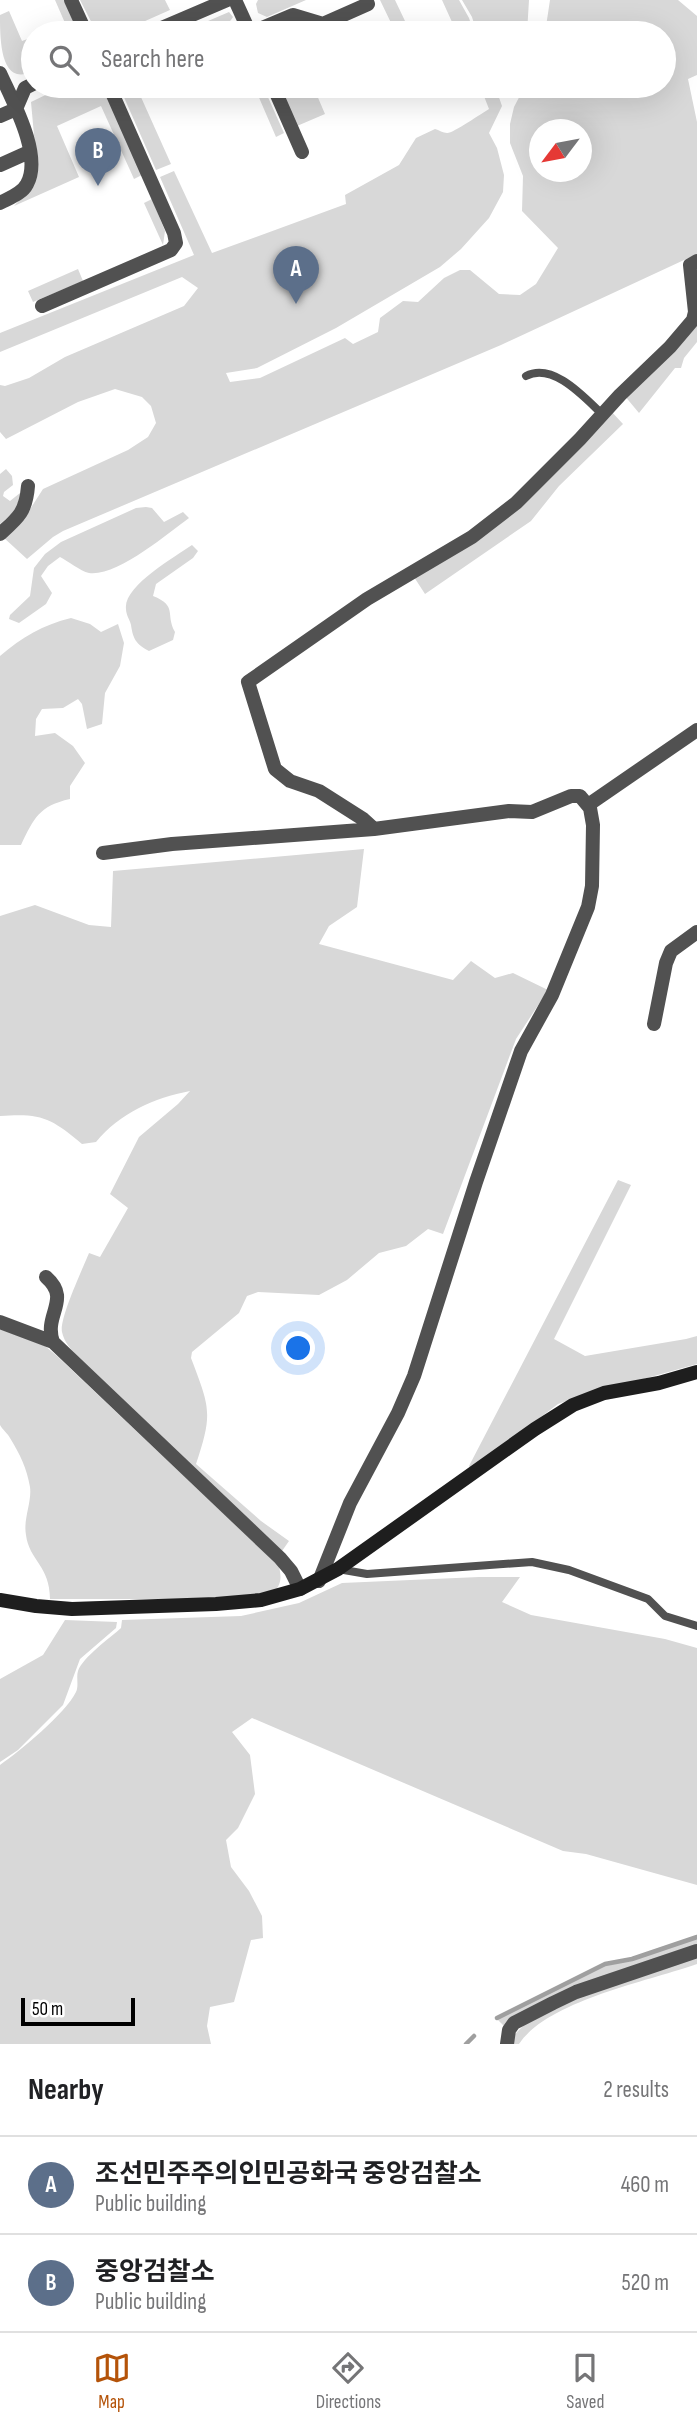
<!DOCTYPE html>
<html lang="en">
<head>
<meta charset="utf-8">
<style>
	:root { --surface:#fff; --page:#f2f2f2; --text:#202124; --muted:#757577; --line:#e0e0e0; --accent:#b45309 }
	body { margin:0; font-family:"Sofia Sans Condensed","Noto Sans KR",sans-serif; background:var(--page); color:var(--text) }
	.compass { position:absolute; left:529px; top:119px; width:63px; height:63px; border-radius:50%; background:var(--surface); box-shadow:0 7px 28px #0002; rotate:238deg }
	.scale { position:absolute; left:21px; bottom:18px; width:114px; box-sizing:border-box; padding-left:7px; border:4px solid #000; border-top:0; font-size:19px; line-height:24px; white-space:nowrap; color:#000; -webkit-text-stroke:5px #fff; paint-order:stroke }
	.you { position:absolute; left:299px; top:1349px; width:24px; height:24px; margin:-18px; border:5px solid #fff; border-radius:50%; background:#1a73e8; box-shadow:0 0 0 10px #1a73e833 }
	.badge { display:grid; place-items:center; width:46px; height:46px; border-radius:50%; background:var(--accent); color:#fff; font-size:23px; font-weight:700 }
	.pin { position:absolute; translate:-50% -58px; filter:drop-shadow(0 2px 4px #0008) }
	.pin::after { content:''; position:absolute; top:37px; width:24px; height:21px; background:inherit; clip-path:polygon(0 0,100% 0,50% 100%) }
	.list { margin:0; padding:0; list-style:none }
	h2 { display:flex; justify-content:space-between; align-items:center; height:91px; margin:0; padding:0 28px; font-size:30px }
	h2 small { font-size:23px; font-weight:400; color:var(--muted) }
	.list li { display:grid; grid-template-columns:46px 1fr auto; gap:21px; align-items:center; box-sizing:border-box; height:98px; padding:0 28px; border-top:2px solid var(--line) }
	.list b { display:block; font-size:26px; white-space:nowrap }
	.list p { margin:0; font-size:23px; white-space:nowrap; color:var(--muted) }
	.list em { font-size:23px; font-style:normal; color:var(--muted) }
	.icon { flex:none; width:38px; height:38px; fill:none; stroke:currentColor; stroke-width:2; stroke-linecap:round; stroke-linejoin:round }
	.map { position:relative; flex:none; width:697px; height:2044px; overflow:hidden }
	.search { position:absolute; background:var(--surface); box-shadow:0 7px 28px #0002; left:21px; right:21px; top:21px; height:77px; display:flex; align-items:center; gap:18px; box-sizing:border-box; padding:0 24px; border-radius:38px; color:var(--muted); font-size:26px }
	.sheet { height:287px; background:var(--surface) }
	nav { display:flex; justify-content:space-around; align-items:center; box-sizing:border-box; height:98px; border-top:2px solid var(--line); background:var(--surface); font-size:19px; color:var(--muted) }
	nav a { display:grid; justify-items:center; gap:4px }
	nav .on { color:var(--accent) }
	.map>svg:first-child { display:block }
	.green { fill:#d8d8d8; fill-rule:evenodd }
	.lines { fill:none; stroke-linecap:round; stroke-linejoin:round }
	.stream { stroke:#9f9f9f; stroke-width:4.5 }
	.lane { stroke:#515151; stroke-width:8 }
	.street { stroke:#515151; stroke-width:14 }
	.secondary { stroke:#1e1e1e; stroke-width:14 }
</style>
</head>
<body>
<div class="map">
<svg width="697" height="2044" viewBox="0 0 697 2044">
	<rect width="100%" height="100%" fill="#fff"/>
	<!-- green -->
	<path class="green" d="M 55,0 L 64,0 L 79,33 L 41,33 L 65,23 Z
		M 80,0 L 165,0 L 170,10 L 118,33 L 97,33 Z
		M 258,0 L 306,0 L 267,17 L 258,13 L 256,4 Z
		M 380,0 L 395,0 L 405,21 L 393,27 Z
		M 442,0 L 459,0 L 469,18 L 474,33 L 457,33 Z
		M 462,0 L 529,0 L 527,33 L 477,33 L 472,17 Z
		M 550,0 L 678,0 L 697,16 L 697,75 L 688,79 L 697,122 L 697,254 L 501,345 L 63,531 L 53,537 L 27,559 L 3,537 L 25,517 L 43,489 L 128,450 L 148,437 L 156,423 L 151,406 L 142,397 L 115,389 L 78,402 L 6,439 L 0,432 L 0,385 L 5,386 L 29,378 L 65,357 L 184,306 L 198,288 L 182,277 L 0,352 L 0,333 L 194,255 L 160,177 L 174,171 L 212,253 L 346,204 L 345,195 L 399,165 L 416,138 L 435,129 C 439,130 443,133 447,133 C 452,134 482,113 489,109 L 480,86 L 495,86 L 502,106 L 489,133 L 497,148 L 504,175 L 503,192 L 489,218 L 461,249 L 440,267 L 336,328 L 257,368 L 226,373 L 230,382 L 260,378 L 345,338 L 353,344 L 378,332 L 380,318 L 403,301 L 418,302 L 444,278 L 460,270 L 470,270 L 499,294 L 520,295 L 536,284 L 558,248 L 522,211 L 523,176 L 510,143 L 510,124 L 514,107 L 525,86 L 664,86 L 664,33 L 545,33 ZM 540,130 L 582,130 L 582,172 L 540,172 Z
		M 9,11 L 22,41 L 33,37 L 33,71 C 0,88 0,39 0,15 Z
		M 229,12 L 233,17 C 228,27 209,33 197,33 L 194,27 Z
		M 64,86 L 102,86 L 142,175 L 134,179 L 101,106 L 57,126 L 79,177 L 14,206 L 26,193 L 35,146 L 31,102 Z
		M 119,86 L 136,86 L 171,164 L 156,170 Z
		M 254,86 L 263,86 L 284,133 L 276,137 Z
		M 280,86 L 313,86 L 325,114 L 297,126 Z
		M 152,199 L 165,231 L 163,245 L 144,203 Z
		M 78,269 L 83,281 L 33,302 L 28,291 Z
		M 697,321 L 697,342 L 684,358 L 681,368 L 675,368 L 639,413 L 624,395 Z
		M 610,410 L 623,424 L 559,486 L 531,521 L 425,594 L 414,577 L 462,549 Z
		M 6,469 L 12,476 L 13,485 L 4,492 L 3,496 L 10,501 L 20,493 C 19,508 11,515 0,524 L 0,474 Z
		M 146,507 L 152,508 L 164,522 L 183,512 L 189,518 C 167,534 117,577 89,573 C 80,571 68,561 60,557 L 48,566 L 41,576 L 52,593 L 46,604 L 19,623 L 9,619 L 10,615 L 30,596 L 34,568 L 45,554 L 61,542 L 136,508 Z
		M 192,545 L 198,551 L 193,558 L 156,584 L 153,596 C 178,606 165,614 175,632 L 173,640 L 149,651 C 136,644 133,639 131,625 C 130,620 126,615 126,609 C 123,586 175,557 192,545 Z
		M 71,618 L 90,624 L 101,632 L 118,624 L 124,643 L 120,666 L 105,693 L 102,724 L 87,729 L 82,704 L 78,699 L 63,708 L 42,709 L 36,719 L 35,736 L 55,733 L 73,746 L 85,763 L 70,786 L 70,799 C 39,806 34,818 21,845 L 0,845 L 0,656 C 22,637 43,625 71,618 Z
		M 364,849 L 357,907 L 329,926 L 319,944 L 453,980 L 471,961 L 495,978 L 513,973 L 548,990 L 516,1039 L 443,1234 L 428,1229 L 406,1246 L 379,1253 L 347,1280 L 319,1295 L 258,1292 L 247,1296 L 239,1313 L 192,1352 L 191,1358 C 210,1408 213,1413 196,1464 L 261,1521 L 289,1541 L 282,1551 L 77,1356 C 71,1349 64,1342 62,1332 C 59,1319 83,1268 89,1253 L 100,1257 L 128,1208 L 110,1194 L 139,1137 L 178,1104 L 190,1091 C 154,1098 120,1113 96,1142 L 82,1144 C 51,1118 42,1113 0,1116 L 0,916 L 35,905 L 89,925 L 111,927 L 113,871 Z
		M 618,1180 L 631,1185 L 554,1339 L 585,1356 L 686,1339 L 697,1336 L 697,1364 L 572,1399 L 558,1404 L 471,1470 L 469,1466 Z
		M 0,1328 L 45,1346 L 57,1356 L 279,1566 C 281,1576 282,1583 275,1591 L 228,1599 L 50,1599 C 50,1566 29,1560 26,1535 C 23,1519 32,1502 30,1487 C 27,1469 20,1454 10,1438 C 8,1434 2,1429 0,1425 C 0,1416 0,1343 0,1328 Z
		M 479,1577 L 520,1577 L 502,1602 L 531,1615 L 665,1639 L 697,1648 L 697,1885 L 586,1854 L 563,1851 L 252,1718 L 232,1732 L 250,1755 L 255,1794 L 238,1828 L 226,1840 L 231,1867 L 249,1891 L 262,1916 L 263,1938 L 251,1940 L 234,2002 L 210,2007 L 207,2026 L 211,2044 L 0,2044 L 0,1765 C 20,1751 65,1714 76,1692 C 79,1686 76,1677 78,1671 C 83,1657 110,1638 121,1628 L 122,1620 L 241,1616 L 299,1603 L 342,1583 Z
		M 65,1620 L 117,1622 L 116,1628 L 80,1659 L 63,1705 L 18,1750 L 0,1762 L 0,1679 L 43,1655 Z
		M 697,1938 L 697,1949 L 504,2026 L 497,2019 L 606,1965 L 632,1960 Z
		M 697,1956 L 697,1964 C 649,1981 547,2001 519,2044 L 510,2044 L 512,2037 L 525,2024 L 573,1998 Z"/>
	<g class="lines">
		<!-- stream -->
		<path class="stream" d="M 497,2018 L 605,1964 L 632,1959 L 697,1937
			M 466,2044 L 474,2036"/>
		<!-- lane -->
		<path class="lane" d="M 526,376 C 553,362 584,397 602,414
			M 338,1569 L 367,1574 L 532,1562 L 569,1570 L 648,1599 L 665,1616 L 697,1626"/>
		<!-- street -->
		<path class="street" d="M 71,0 L 86,33
			M 235,0 L 250,33
			M 150,33 L 227,0
			M 250,33 L 293,15 L 323,24 L 368,4
			M 0,73 C 12,100 43,155 27,184 C 22,194 9,198 0,203
			M 273,86 L 302,152
			M 0,116 L 16,109 L 25,88 L 33,84
			M 0,165 L 29,152
			M 42,306 L 171,250 L 176,243 L 174,233 L 109,86
			M 0,534 C 18,518 26,512 28,486
			M 588,805 L 697,730
			M 374,829 L 363,819 L 319,791 L 290,781 L 275,769 L 248,682 L 367,599 L 472,537 L 516,503 L 580,439 L 620,395 L 670,347 L 693,320 L 695,312 L 690,265 L 697,261
			M 103,853 L 172,844 L 374,829 L 509,811 L 532,812 L 571,796 L 580,796 L 590,808 L 593,825 L 592,886 L 588,907 L 552,995 L 521,1051 L 476,1182 L 414,1376 L 398,1413 L 350,1503 L 319,1581
			M 654,1024 L 666,963 L 671,951 L 697,932
			M 46,1277 C 72,1300 43,1314 53,1342 L 280,1558 L 291,1571 L 300,1589
			M 0,1322 L 53,1342
			M 507,2044 L 509,2030 L 514,2023 L 553,2003 L 576,1992 L 697,1951"/>
		<!-- secondary -->
		<path class="secondary" d="M 0,1600 L 36,1606 L 72,1609 L 216,1604 L 261,1600 L 300,1589 L 338,1569 L 535,1429 L 573,1405 L 604,1393 L 659,1383 L 697,1372"/>
	</g>
</svg>
<svg class="compass" viewBox="-18 -18 36 36"><path d="M0-13l5 13h-10z" fill="#e53935"/><path d="M0 13l5-13h-10z" fill="#757577"/></svg>
<div class="scale">50 m</div>
<div class="you"></div>
<div class="pin badge" style="left:296px;top:304px;background:#5c6f8a">A</div>
<div class="pin badge" style="left:98px;top:186px;background:#5c6f8a">B</div>
<div class="search"><svg class="icon" aria-label="search" viewBox="0 0 24 24"><circle cx="10" cy="10" r="6"/><path d="M15 15l6 6"/></svg>Search here</div>
</div>
<section class="sheet">
<h2>Nearby<small>2 results</small></h2>
<ul class="list">
<li><span class="badge" style="background:#5c6f8a">A</span><div><b>조선민주주의인민공화국 중앙검찰소</b><p>Public building</p></div><em>460 m</em></li>
<li><span class="badge" style="background:#5c6f8a">B</span><div><b>중앙검찰소</b><p>Public building</p></div><em>520 m</em></li>
</ul>
</section>
<nav>
<a class="on"><svg class="icon" aria-label="map" viewBox="0 0 24 24"><path d="M3 6l6-2 6 2 6-2v14l-6 2-6-2-6 2zM9 4v14M15 6v14"/></svg>Map</a>
<a><svg class="icon" aria-label="directions" viewBox="0 0 24 24"><path d="M12 3l9 9-9 9-9-9zM9 14v-3h6M13 9l2 2-2 2"/></svg>Directions</a>
<a><svg class="icon" aria-label="saved" viewBox="0 0 24 24"><path d="M7 4h10v16l-5-4-5 4z"/></svg>Saved</a>
</nav>
</body>
</html>
